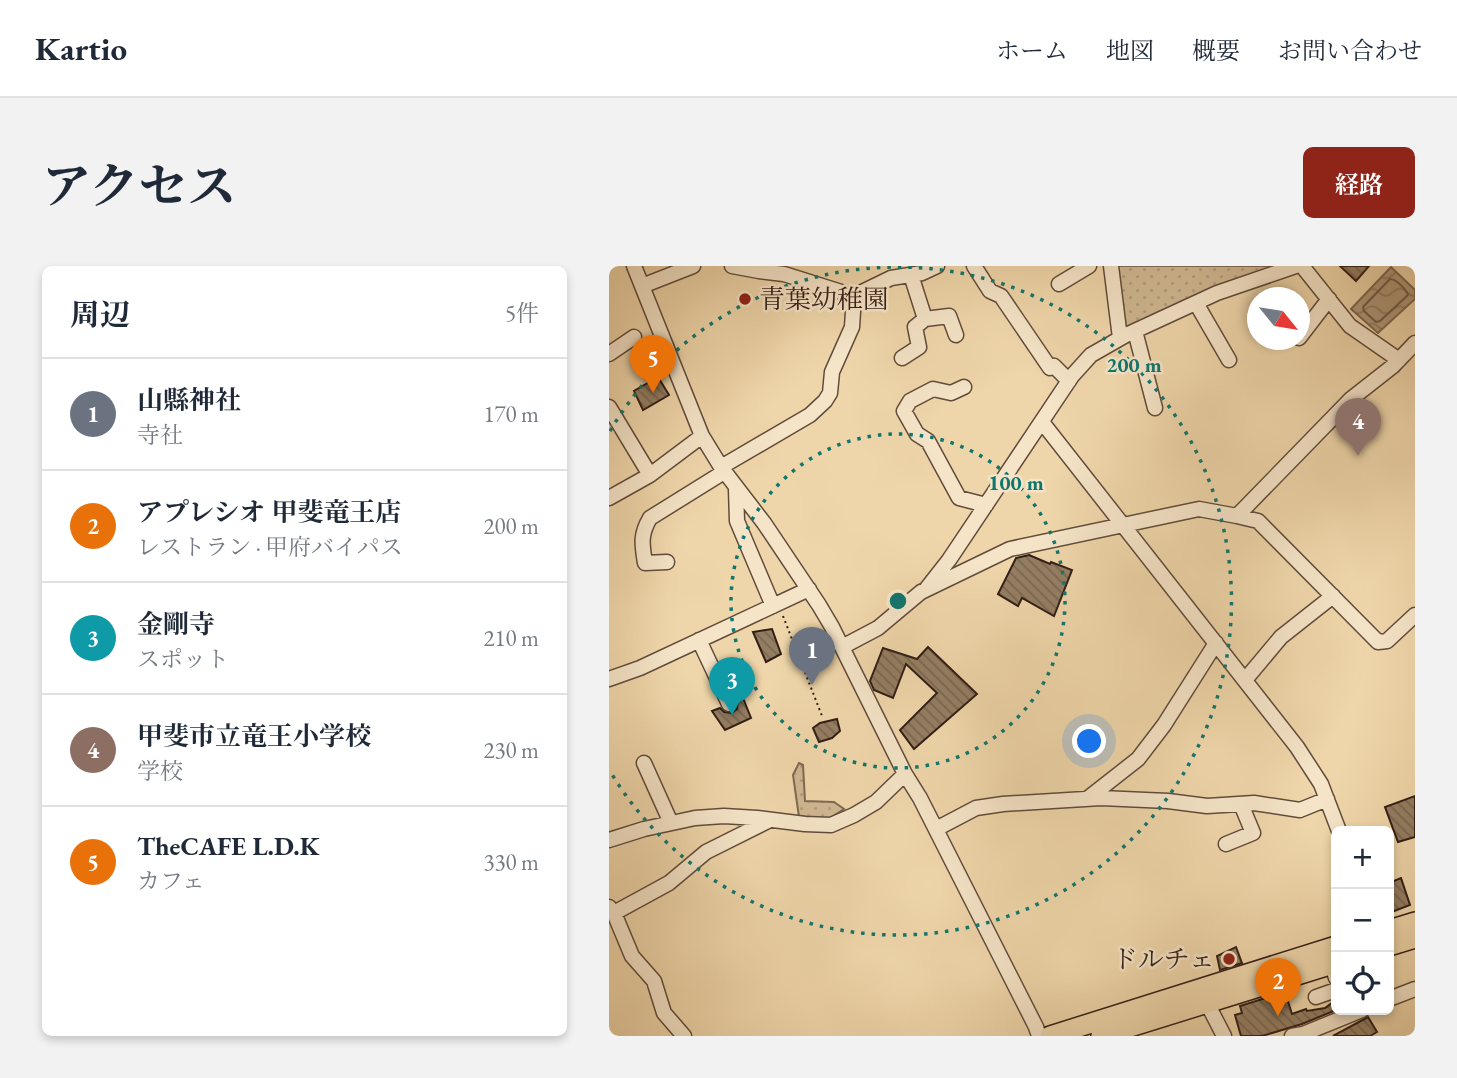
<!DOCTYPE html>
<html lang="ja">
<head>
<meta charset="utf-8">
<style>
	:root { --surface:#fff; --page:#f2f2f3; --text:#1f2937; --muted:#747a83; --line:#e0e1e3; --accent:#8f2418 }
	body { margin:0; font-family:"EB Garamond","Noto Serif JP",serif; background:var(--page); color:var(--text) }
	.controls { position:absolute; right:21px; bottom:21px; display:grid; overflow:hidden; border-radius:10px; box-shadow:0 4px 10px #0003 }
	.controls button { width:63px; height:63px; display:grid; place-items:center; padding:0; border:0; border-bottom:2px solid var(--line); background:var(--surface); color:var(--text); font:35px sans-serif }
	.compass { position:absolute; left:638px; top:21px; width:63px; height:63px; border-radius:50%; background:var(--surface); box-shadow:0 4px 10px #0003; rotate:120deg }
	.you { position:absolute; left:481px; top:476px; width:24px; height:24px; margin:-18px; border:5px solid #fff; border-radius:50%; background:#1a73e8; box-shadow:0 0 0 10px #1a73e833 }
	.badge { display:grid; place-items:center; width:46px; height:46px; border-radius:50%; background:var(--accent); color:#fff; font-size:23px; font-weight:700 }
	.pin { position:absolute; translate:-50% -58px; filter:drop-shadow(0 2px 4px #0008) }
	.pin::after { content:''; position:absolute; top:37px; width:24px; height:21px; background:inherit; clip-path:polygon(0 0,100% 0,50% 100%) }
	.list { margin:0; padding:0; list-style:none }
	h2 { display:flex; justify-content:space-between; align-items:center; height:91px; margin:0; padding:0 28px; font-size:30px }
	h2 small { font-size:23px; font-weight:400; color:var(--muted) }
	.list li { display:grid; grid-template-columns:46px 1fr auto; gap:21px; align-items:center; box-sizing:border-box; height:112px; padding:0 28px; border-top:2px solid var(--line) }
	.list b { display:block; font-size:26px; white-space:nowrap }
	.list p { margin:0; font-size:23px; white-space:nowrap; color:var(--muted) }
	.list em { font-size:23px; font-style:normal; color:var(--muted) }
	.icon { flex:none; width:38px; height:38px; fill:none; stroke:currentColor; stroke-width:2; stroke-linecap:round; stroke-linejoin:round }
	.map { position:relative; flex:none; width:806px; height:770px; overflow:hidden; border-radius:10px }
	header { display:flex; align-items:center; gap:42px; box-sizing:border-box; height:98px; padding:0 35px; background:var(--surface); border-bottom:2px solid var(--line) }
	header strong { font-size:33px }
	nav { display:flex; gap:38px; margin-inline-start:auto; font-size:24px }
	.intro { display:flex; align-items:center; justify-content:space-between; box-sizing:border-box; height:168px; padding:0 42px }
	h1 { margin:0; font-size:49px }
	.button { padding:18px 32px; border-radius:10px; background:var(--accent); color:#fff; font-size:24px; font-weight:700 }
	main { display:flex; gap:42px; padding:0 42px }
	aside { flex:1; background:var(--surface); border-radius:10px; box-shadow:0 4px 10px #0003 }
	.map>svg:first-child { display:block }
	.green { fill:url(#green-dots); stroke:#806a54; stroke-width:2 }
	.water { fill:url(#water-waves); stroke:#7d6751; stroke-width:2 }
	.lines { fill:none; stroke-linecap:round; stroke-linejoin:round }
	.shore { stroke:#705a47; stroke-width:2 }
	.building { fill:url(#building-back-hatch); stroke:#321e16; stroke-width:2 }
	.minor-casing { stroke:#614c3b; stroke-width:17 }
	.highway-casing { stroke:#321e16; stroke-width:22 }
	.path { stroke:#321e16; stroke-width:2; stroke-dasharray:2 3.5; stroke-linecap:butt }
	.minor { stroke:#f5e4c8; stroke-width:14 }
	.highway { stroke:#efd6aa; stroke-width:19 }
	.ring { fill:none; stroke:#0f766e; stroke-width:3.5; stroke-dasharray:3.5 7 }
	.poi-dot { fill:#8f2418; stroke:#f5e4c8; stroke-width:2.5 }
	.labels { text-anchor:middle; stroke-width:5; stroke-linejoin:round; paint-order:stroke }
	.poi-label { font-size:26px; fill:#321e16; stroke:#f5e4c8; text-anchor:start }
	.centre { fill:#0f766e; stroke:#f5e4c8; stroke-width:3.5 }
	.ring-label { font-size:21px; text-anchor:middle; font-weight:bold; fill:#0f766e; stroke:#f5e4c8; stroke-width:5; stroke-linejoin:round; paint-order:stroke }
</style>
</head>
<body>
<header>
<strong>Kartio</strong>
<nav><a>ホーム</a><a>地図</a><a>概要</a><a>お問い合わせ</a></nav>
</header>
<div class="intro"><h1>アクセス</h1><a class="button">経路</a></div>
<main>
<aside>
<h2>周辺<small>5件</small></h2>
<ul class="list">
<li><span class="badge" style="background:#6b7280">1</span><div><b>山縣神社</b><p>寺社</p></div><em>170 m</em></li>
<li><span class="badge" style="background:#e8710a">2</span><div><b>アプレシオ 甲斐竜王店</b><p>レストラン · 甲府バイパス</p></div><em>200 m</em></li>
<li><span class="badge" style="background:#0f9aa8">3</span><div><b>金剛寺</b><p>スポット</p></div><em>210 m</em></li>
<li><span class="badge" style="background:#8d6e63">4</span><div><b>甲斐市立竜王小学校</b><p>学校</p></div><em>230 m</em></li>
<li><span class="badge" style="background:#e8710a">5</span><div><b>TheCAFE L.D.K</b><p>カフェ</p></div><em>330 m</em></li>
</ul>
</aside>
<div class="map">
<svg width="806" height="770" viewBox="0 0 806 770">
	<defs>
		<pattern id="green-dots" width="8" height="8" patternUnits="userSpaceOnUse" patternTransform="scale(1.75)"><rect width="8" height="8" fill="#cfb791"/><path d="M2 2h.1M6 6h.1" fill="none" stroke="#b29d7c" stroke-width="1.8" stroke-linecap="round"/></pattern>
		<pattern id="water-waves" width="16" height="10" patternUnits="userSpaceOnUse" patternTransform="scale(1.75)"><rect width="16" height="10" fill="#af9778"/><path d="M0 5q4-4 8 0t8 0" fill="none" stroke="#8f7b61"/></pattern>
		<pattern id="building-back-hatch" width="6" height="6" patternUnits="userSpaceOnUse" patternTransform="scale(1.75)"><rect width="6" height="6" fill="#947e63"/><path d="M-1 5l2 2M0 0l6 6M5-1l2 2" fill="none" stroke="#796751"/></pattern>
	</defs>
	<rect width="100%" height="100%" fill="#efd6aa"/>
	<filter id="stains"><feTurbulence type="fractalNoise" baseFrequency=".00286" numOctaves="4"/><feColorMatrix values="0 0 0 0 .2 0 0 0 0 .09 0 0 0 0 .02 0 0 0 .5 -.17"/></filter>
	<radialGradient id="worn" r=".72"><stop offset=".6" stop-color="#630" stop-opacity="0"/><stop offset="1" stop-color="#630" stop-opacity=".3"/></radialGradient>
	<!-- green -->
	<path class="green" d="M 504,0 L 682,0 L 513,69 Z
		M 190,497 L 194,499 L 196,535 L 225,536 L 235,543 L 216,555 L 190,551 L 184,509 Z"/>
	<!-- water -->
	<path class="water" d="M 782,1 L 806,24 L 806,33 L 769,67 L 742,43 Z"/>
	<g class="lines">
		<!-- shore -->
		<path class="shore" d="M 781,13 C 787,13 797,23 799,29 L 771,55 L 767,56 L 755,45 L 754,41 Z"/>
	</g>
	<!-- building -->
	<path class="building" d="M 731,0 L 760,0 L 747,15 Z
		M 49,111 L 60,129 L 34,144 L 25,125 Z
		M 420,289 L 441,298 L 442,296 L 463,304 L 445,350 L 413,332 L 409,340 L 389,328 L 407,292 Z
		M 163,363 L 172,388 L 157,396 L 144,366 Z
		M 319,381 L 368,428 L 305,483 L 291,464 L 328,427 L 297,398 L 284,432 L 265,424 L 261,415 L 274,382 L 308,393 Z
		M 134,432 L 142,452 L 116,464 L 103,445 L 111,442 L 115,446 L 123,447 L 128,443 L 129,434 Z
		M 228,453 L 231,465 L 223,472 L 210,476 L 204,462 L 211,457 Z
		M 806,530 L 806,571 L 789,576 L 776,541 Z
		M 792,612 L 801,639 L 780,647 L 780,617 Z
		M 627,681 L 633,697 L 611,704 L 608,690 Z
		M 676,726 L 683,748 L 697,743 L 698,745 L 716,742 L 727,734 L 727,744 L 693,758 L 653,770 L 632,770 L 626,749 L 633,747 L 631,740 Z
		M 759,751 L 768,766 L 761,770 L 724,770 Z"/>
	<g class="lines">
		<!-- minor casing -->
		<g class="minor-casing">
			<path id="minor" d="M 25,0 L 93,170 L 112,201 L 155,257 L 210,339 L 223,361 L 296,508 L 311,532 L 427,761 L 430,770
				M 123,0 L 150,5 L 175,8 L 245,30 L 282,12 L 313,7 L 328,0
				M 365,0 L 381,25 L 392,30 L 441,102 L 445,100 L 460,115
				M 502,0 L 511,72
				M 693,0 L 741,60 L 790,94
				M 302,9 L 316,53 L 340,50 L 347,69
				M 450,18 L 480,0
				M 33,20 L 84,0
				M 587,37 L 620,94
				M 526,65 L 546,142
				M 690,72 L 720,33
				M 806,77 L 784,100 L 742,133 L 628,250 L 649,255 L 769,376 L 778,375 L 806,349
				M 0,88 L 25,71
				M 293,92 L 310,81 L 306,61 L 316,53
				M 355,121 L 342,127 L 324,123 L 301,135 L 295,145 L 308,168 L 319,175 L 350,232 L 377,239
				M 0,141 L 41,209
				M 433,156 L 688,481 L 712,518 L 730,565
				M 112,201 L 201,149 L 216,135 L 221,127 L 223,106 L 243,61 L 245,30
				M 127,223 L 128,255 L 164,340
				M 0,232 L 41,209 L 93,170
				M 58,296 L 36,297 C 33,278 31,269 41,252 L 115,206
				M 318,322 L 340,294 L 463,110 L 482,89 L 517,69 L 608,27 L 687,0
				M 90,374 L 120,438
				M 233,381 L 269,362 L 312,326 L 401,283 L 590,243 L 628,250
				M 0,413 L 31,402 L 200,323
				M 636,414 L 672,371 L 724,330
				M 35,497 L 62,557
				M 478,533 L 529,493 L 555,459 L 607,377
				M 327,563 L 367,542 L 394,538 L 492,532 L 559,535 L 598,540 L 645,537 L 691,544 L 718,533
				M 0,574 L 35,563 L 86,552 L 115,550 L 148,552 L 196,558 L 222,559 L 245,549 L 267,536 L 296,508
				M 617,578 L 644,567 L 632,538
				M 0,641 L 5,647 L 60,617 L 97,586 L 161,554
				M 5,647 L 23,690 L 45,715 L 55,747 L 75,770
				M 723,698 L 727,712
				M 707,731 L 727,724
				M 780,733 L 806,723
				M 598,737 L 615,770
				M 683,770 L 694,768 L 753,744"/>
		</g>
		<!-- highway casing -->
		<g class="highway-casing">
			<path id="highway" d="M 780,664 L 806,656
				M 780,680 L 806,672
				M 441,770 L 727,680
				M 492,770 L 727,697"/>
		</g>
		<!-- path -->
		<path class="path" d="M 174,350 L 213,450"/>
		<!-- minor -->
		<use href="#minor" class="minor"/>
		<!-- highway -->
		<use href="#highway" class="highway"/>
	</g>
	<!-- distance rings -->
	<g class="ring">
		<circle cx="289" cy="335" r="167"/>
		<path d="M1 165A334 334 0 1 1 1 505"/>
	</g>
	<!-- markers -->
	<g class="poi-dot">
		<circle cx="136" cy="33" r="7"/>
		<circle cx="620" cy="693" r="7"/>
	</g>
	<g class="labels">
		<!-- poi labels -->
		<g class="poi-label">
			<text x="150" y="42">青葉幼稚園</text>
			<text x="606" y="702" text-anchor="end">ドルチェ</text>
		</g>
	</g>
	<circle cx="289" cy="335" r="10" class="centre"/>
	<g class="ring-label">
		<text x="525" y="106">200 m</text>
		<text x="407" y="224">100 m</text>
	</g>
	<rect width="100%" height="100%" filter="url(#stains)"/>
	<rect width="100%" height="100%" fill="url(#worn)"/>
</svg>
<div class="controls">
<button>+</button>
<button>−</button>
<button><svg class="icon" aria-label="locate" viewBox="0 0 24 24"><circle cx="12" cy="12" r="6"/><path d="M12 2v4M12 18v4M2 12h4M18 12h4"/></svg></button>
</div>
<svg class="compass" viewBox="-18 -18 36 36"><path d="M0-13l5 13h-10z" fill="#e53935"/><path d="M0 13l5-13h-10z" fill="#747a83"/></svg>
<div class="you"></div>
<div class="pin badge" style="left:203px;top:419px;background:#6b7280">1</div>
<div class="pin badge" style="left:669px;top:750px;background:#e8710a">2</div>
<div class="pin badge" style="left:123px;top:449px;background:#0f9aa8">3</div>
<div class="pin badge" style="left:749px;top:190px;background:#8d6e63">4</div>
<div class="pin badge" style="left:44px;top:127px;background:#e8710a">5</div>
</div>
</main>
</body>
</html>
